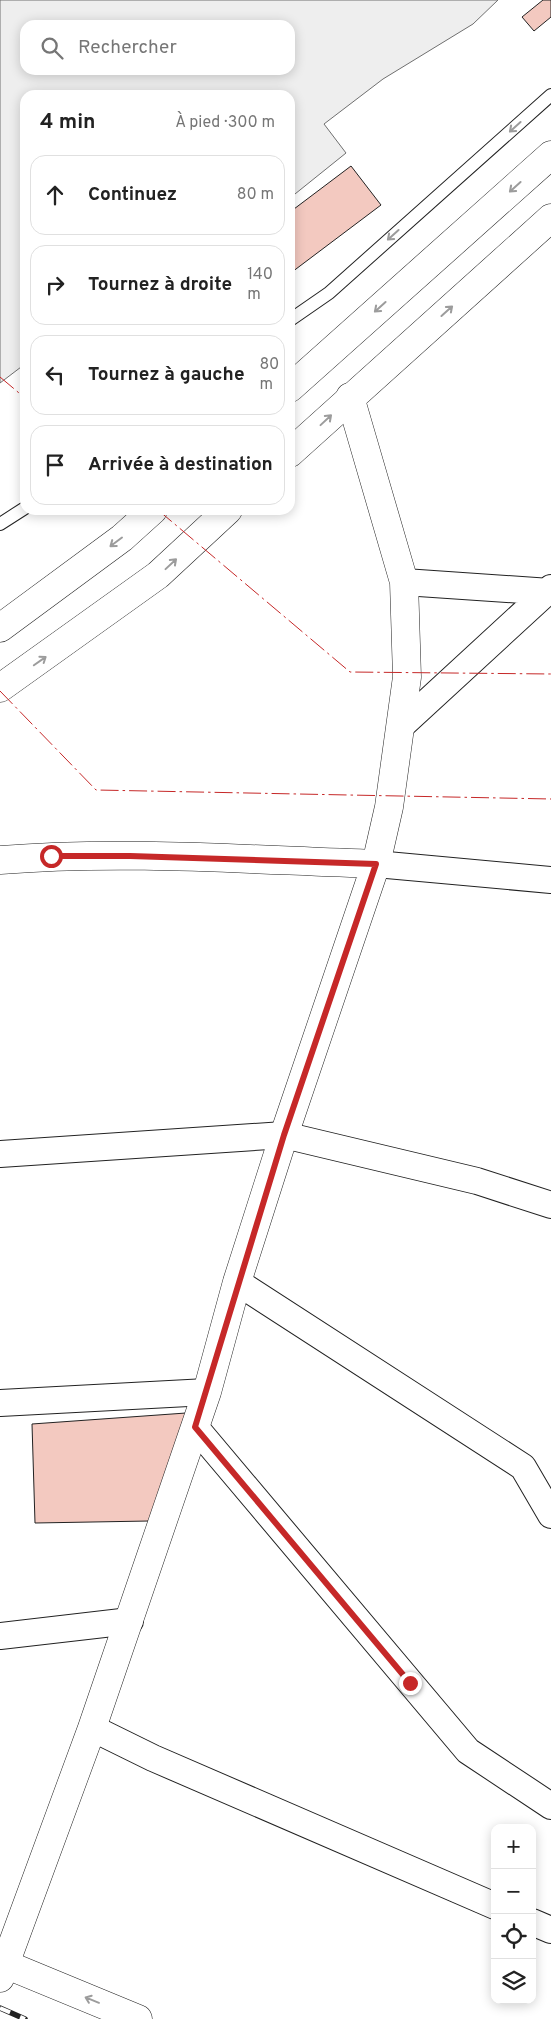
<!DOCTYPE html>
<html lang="fr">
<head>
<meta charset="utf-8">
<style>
	:root { --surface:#fff; --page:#f6f6f6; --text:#222; --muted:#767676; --line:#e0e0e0 }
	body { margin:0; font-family:Overpass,sans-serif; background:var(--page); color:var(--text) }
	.controls { position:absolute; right:15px; bottom:15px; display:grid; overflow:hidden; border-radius:10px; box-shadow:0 2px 12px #0003 }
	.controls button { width:45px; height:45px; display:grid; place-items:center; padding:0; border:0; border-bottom:1px solid var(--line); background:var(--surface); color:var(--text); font:25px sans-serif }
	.stop { position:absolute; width:15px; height:15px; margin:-11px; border:4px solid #c62828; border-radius:50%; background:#fff }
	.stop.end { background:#c62828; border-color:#fff; box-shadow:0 1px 5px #0008 }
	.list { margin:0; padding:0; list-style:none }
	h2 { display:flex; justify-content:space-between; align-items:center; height:65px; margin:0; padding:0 20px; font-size:21px }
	h2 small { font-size:16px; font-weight:400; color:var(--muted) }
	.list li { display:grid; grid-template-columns:32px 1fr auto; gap:15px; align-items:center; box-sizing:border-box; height:80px; margin:0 10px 10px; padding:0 10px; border:1px solid var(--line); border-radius:15px }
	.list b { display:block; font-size:19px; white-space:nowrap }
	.list em { font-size:16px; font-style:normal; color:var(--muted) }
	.icon { flex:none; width:28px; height:28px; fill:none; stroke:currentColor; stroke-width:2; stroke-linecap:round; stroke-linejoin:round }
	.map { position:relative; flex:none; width:551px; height:2019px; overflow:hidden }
	.search { position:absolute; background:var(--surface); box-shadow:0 2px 12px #0003; left:20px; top:20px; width:275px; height:55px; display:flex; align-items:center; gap:12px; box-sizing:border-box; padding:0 18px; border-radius:15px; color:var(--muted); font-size:19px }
	.panel { position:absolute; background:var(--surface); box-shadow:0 2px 12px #0003; left:20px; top:90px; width:275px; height:425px; border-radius:15px }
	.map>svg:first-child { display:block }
	.green { fill:#eee; stroke:#6f6f6f; fill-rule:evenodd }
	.building { fill:#f3c9c0; stroke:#222 }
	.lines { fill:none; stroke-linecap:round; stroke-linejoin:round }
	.lane-casing { stroke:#222; stroke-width:14 }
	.street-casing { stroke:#222; stroke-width:28 }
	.secondary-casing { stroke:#222; stroke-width:29 }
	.highway-casing { stroke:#222; stroke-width:29 }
	.lane { stroke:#fff; stroke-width:12 }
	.street { stroke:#fff; stroke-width:26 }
	.secondary { stroke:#fff; stroke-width:28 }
	.highway { stroke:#fff; stroke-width:28 }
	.rail-casing { stroke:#222; stroke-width:5.5 }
	.rail { stroke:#fff; stroke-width:4; stroke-dasharray:11; stroke-linecap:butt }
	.power { stroke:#c62828; stroke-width:1; stroke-dasharray:18 4 2.5 4; stroke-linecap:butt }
	.oneway { stroke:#9c9c9c }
	.route { stroke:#c62828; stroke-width:6 }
</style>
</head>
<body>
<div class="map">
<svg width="551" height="2019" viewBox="0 0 551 2019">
	<rect width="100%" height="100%" fill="#fff"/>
	<!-- green -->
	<path class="green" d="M 0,0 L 498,0 L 473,24 L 383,79 L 324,124 L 346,153 L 290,198 L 290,95 L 25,95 L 25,364 L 0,383 ZM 25,25 L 290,25 L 290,70 L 25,70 Z"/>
	<!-- building -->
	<path class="building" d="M 543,0 L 551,0 L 551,17 L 534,31 L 522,17 Z
		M 351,166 L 381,205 L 292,272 L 290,212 Z
		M 186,1413 L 149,1521 L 35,1523 L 32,1424 Z"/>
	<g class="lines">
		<!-- lane casing -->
		<g class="lane-casing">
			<path id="lane" d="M 290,320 L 329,293 L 551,95
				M 0,524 L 25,508"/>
		</g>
		<!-- street casing -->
		<g class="street-casing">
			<path id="street" d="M 404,582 L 551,592
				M 400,727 L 551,588
				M 376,864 L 551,880
				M 0,1154 L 284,1135 L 477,1181 L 551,1205
				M 237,1282 L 523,1467 L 551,1515
				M 0,1403 L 207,1392
				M 195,1427 L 468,1751 L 551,1806
				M 0,1636 L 130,1621
				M 92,1728 L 153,1758 L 495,1906
				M 532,1922 L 551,1930"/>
		</g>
		<!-- secondary casing -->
		<g class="secondary-casing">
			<path id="secondary" d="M 0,860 C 125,850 251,860 376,864
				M 0,1962 L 138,2019
				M 0,1978 L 92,1728 L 207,1392 L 237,1282 L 284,1135 L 376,864 L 389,807 L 407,677 L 404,582 L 350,397"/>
		</g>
		<!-- highway casing -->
		<g class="highway-casing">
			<path id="highway" d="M 290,388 L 551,155
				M 290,453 L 551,218
				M 0,628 L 122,538 L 153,510
				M 0,688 L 158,575 L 228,510"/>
		</g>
		<!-- lane -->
		<use href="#lane" class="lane"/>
		<!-- street -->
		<use href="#street" class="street"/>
		<!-- secondary -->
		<use href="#secondary" class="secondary"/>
		<!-- highway -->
		<use href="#highway" class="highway"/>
		<!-- rail casing -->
		<g class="rail-casing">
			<path id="rail" d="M 0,2008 L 25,2019"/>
		</g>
		<!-- rail -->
		<use href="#rail" class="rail"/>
		<!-- power -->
		<path class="power" d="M 0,377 L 25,398
			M 158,510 L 350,672 L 551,674
			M 0,691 L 96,790 L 551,799"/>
	</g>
	<!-- one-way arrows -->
	<defs><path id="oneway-shaft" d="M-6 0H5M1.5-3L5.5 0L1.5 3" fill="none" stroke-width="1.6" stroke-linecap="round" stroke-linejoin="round" transform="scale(1.25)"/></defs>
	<g class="oneway">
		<use href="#oneway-shaft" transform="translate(515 127) rotate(138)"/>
		<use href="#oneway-shaft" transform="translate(515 187) rotate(138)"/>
		<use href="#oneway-shaft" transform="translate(393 235) rotate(138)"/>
		<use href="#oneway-shaft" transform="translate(380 307) rotate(138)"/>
		<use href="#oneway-shaft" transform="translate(447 311) rotate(-42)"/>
		<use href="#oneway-shaft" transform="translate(326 420) rotate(-43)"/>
		<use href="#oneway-shaft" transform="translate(116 542) rotate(143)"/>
		<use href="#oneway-shaft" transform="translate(171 564) rotate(-43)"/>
		<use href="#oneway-shaft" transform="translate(40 661) rotate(-35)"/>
		<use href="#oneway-shaft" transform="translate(92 2000) rotate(-158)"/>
	</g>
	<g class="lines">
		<!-- route -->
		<path class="route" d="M 51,856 L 130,856 L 376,864 L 284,1135 L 195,1427 L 410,1683"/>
	</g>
</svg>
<div class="controls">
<button>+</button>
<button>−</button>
<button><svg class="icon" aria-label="locate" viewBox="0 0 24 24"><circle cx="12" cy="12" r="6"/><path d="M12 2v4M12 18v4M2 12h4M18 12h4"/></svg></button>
<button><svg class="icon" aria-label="layers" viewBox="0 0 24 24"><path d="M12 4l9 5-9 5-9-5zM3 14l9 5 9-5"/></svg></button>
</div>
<div class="stop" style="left:51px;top:856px"></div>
<div class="stop end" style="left:410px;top:1683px"></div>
<div class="search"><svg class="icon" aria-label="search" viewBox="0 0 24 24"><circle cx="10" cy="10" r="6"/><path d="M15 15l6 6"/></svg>Rechercher</div>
<section class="panel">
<h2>4 min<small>À pied · 300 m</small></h2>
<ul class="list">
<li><svg class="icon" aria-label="ahead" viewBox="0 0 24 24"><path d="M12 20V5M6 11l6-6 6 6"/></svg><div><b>Continuez</b></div><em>80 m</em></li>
<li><svg class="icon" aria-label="right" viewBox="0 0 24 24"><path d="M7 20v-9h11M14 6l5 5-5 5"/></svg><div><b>Tournez à droite</b></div><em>140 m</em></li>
<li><svg class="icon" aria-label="left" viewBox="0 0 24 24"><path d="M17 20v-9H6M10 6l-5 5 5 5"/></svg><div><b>Tournez à gauche</b></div><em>80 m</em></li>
<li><svg class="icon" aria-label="arrive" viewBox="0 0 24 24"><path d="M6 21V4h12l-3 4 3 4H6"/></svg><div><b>Arrivée à destination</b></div></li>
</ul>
</section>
</div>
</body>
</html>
